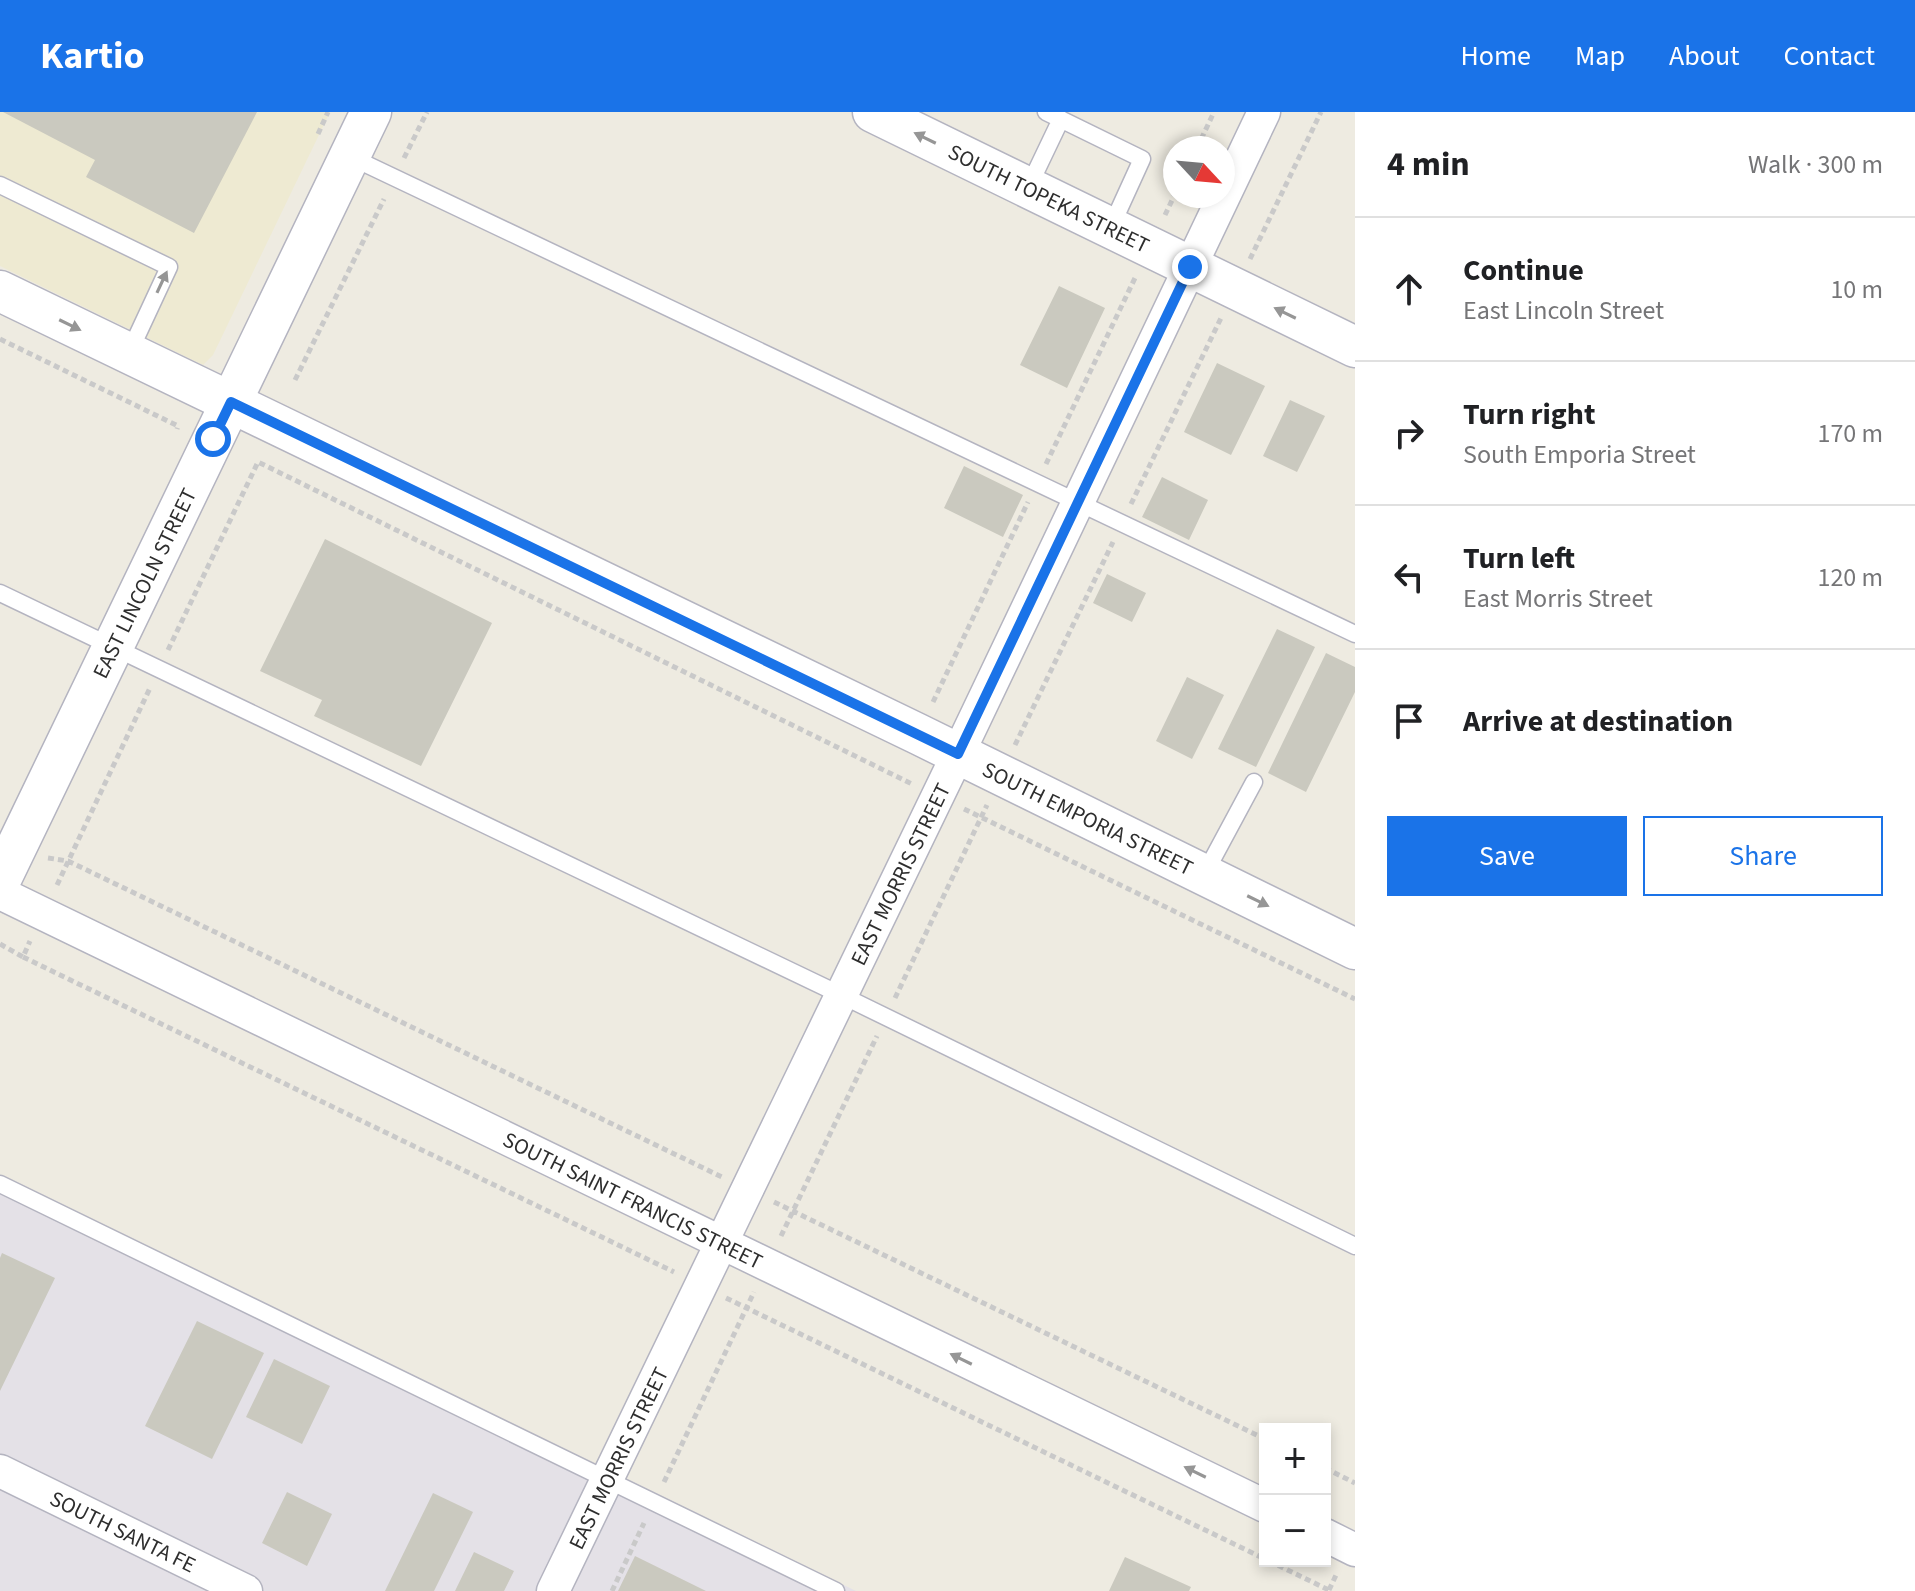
<!DOCTYPE html>
<html lang="en">
<head>
<meta charset="utf-8">
<style>
	:root { --surface:#fff; --page:#f2f2f2; --text:#202124; --muted:#757577; --line:#e0e0e0; --accent:#1a73e8 }
	body { margin:0; font-family:"Source Sans 3",sans-serif; background:var(--page); color:var(--text) }
	.controls { position:absolute; right:24px; bottom:24px; display:grid; overflow:hidden; border-radius:0px; box-shadow:0 4px 12px #0003 }
	.controls button { width:72px; height:72px; display:grid; place-items:center; padding:0; border:0; border-bottom:2px solid var(--line); background:var(--surface); color:var(--text); font:40px sans-serif }
	.compass { position:absolute; left:1163px; top:24px; width:72px; height:72px; border-radius:50%; background:var(--surface); box-shadow:0 4px 12px #0003; rotate:116deg }
	.stop { position:absolute; width:24px; height:24px; margin:-18px; border:6px solid #1a73e8; border-radius:50%; background:#fff }
	.stop.end { background:#1a73e8; border-color:#fff; box-shadow:0 2px 8px #0008 }
	.list { margin:0; padding:0; list-style:none }
	h2 { display:flex; justify-content:space-between; align-items:center; height:104px; margin:0; padding:0 32px; font-size:34px }
	h2 small { font-size:26px; font-weight:400; color:var(--muted) }
	.list li { display:grid; grid-template-columns:52px 1fr auto; gap:24px; align-items:center; box-sizing:border-box; height:144px; padding:0 32px; border-top:2px solid var(--line) }
	.list b { display:block; font-size:30px; white-space:nowrap }
	.list p { margin:0; font-size:26px; white-space:nowrap; color:var(--muted) }
	.list em { font-size:26px; font-style:normal; color:var(--muted) }
	.actions { display:flex; gap:16px; padding:24px 32px }
	.actions a { flex:1; padding:18px 0; border:2px solid var(--accent); border-radius:0px; text-align:center; font-size:28px; color:var(--accent) }
	.actions .main { background:var(--accent); color:#fff }
	.icon { flex:none; width:44px; height:44px; fill:none; stroke:currentColor; stroke-width:2; stroke-linecap:round; stroke-linejoin:round }
	.map { position:relative; flex:none; width:1355px; height:1479px; overflow:hidden }
	header { display:flex; align-items:center; gap:48px; box-sizing:border-box; height:112px; padding:0 40px; background:var(--accent); color:#fff }
	header strong { font-size:38px }
	nav { display:flex; gap:44px; margin-inline-start:auto; font-size:28px }
	main { display:flex }
	aside { flex:1; background:var(--surface) }
	.map>svg:first-child { display:block }
	.industrial { fill:#e4e1e7 }
	.education { fill:#eeead2 }
	.building { fill:#cac9bf }
	.lines { fill:none; stroke-linecap:round; stroke-linejoin:round }
	.service-casing { stroke:#b4b4c0; stroke-width:19 }
	.minor-casing { stroke:#b4b4c0; stroke-width:35 }
	.tertiary-casing { stroke:#b4b4c0; stroke-width:43 }
	.path { stroke:#c9c9c9; stroke-width:5; stroke-dasharray:6 4; stroke-linecap:butt }
	.service { stroke:#fff; stroke-width:16 }
	.minor { stroke:#fff; stroke-width:32 }
	.tertiary { stroke:#fff; stroke-width:40 }
	.oneway { fill:#969696 }
	.route { stroke:#1a73e8; stroke-width:10 }
	.labels { text-anchor:middle; stroke-width:7; stroke-linejoin:round; paint-order:stroke }
	.street-label { font-size:22px; fill:#2e2e2e; stroke:#fff }
</style>
</head>
<body>
<header>
<strong>Kartio</strong>
<nav><a>Home</a><a>Map</a><a>About</a><a>Contact</a></nav>
</header>
<main>
<div class="map">
<svg width="1355" height="1479" viewBox="0 0 1355 1479">
	<rect width="100%" height="100%" fill="#eeebe1"/>
	<!-- industrial -->
	<path class="industrial" d="M 0,1079 L 633,1370 L 856,1479 L 0,1479 Z"/>
	<!-- education -->
	<path class="education" d="M 0,0 L 330,0 L 213,243 L 203,253 L 0,154 Z"/>
	<!-- building -->
	<path class="building" d="M 3,0 L 257,0 L 194,121 L 86,65 L 95,48 Z
		M 1059,174 L 1105,196 L 1067,276 L 1020,253 Z
		M 1217,251 L 1265,274 L 1231,343 L 1184,320 Z
		M 1290,288 L 1325,304 L 1297,360 L 1263,344 Z
		M 964,354 L 1023,383 L 1003,425 L 944,396 Z
		M 1162,365 L 1208,388 L 1189,428 L 1142,405 Z
		M 325,427 L 492,511 L 421,654 L 314,604 L 322,588 L 260,559 Z
		M 1107,462 L 1146,481 L 1132,510 L 1093,491 Z
		M 1277,517 L 1315,535 L 1256,655 L 1218,637 Z
		M 1326,541 L 1355,555 L 1355,580 L 1306,680 L 1268,661 Z
		M 1187,565 L 1224,583 L 1192,647 L 1156,629 Z
		M 2,1141 L 55,1166 L 0,1279 L 0,1146 Z
		M 197,1209 L 264,1241 L 212,1347 L 145,1314 Z
		M 274,1247 L 330,1274 L 302,1332 L 246,1305 Z
		M 287,1380 L 332,1402 L 307,1454 L 262,1431 Z
		M 433,1381 L 473,1400 L 434,1479 L 385,1479 Z
		M 474,1440 L 514,1459 L 504,1479 L 455,1479 Z
		M 635,1444 L 706,1479 L 618,1479 Z
		M 1125,1445 L 1191,1475 L 1189,1479 L 1109,1479 Z"/>
	<g class="lines">
		<!-- service casing -->
		<g class="service-casing">
			<path id="service" d="M 1046,0 L 1142,47 L 1111,115
				M 351,45 L 1355,522
				M 0,73 L 169,155 L 129,241
				M 1029,74 L 1061,7
				M 0,481 L 841,883 L 1355,1134
				M 1204,763 L 1254,670
				M 0,1072 L 836,1479"/>
		</g>
		<!-- minor casing -->
		<g class="minor-casing">
			<path id="minor" d="M 0,781 L 1265,1394
				M 0,1359 L 246,1479
				M 1325,1423 L 1355,1438
				M 553,1479 L 958,642 L 1264,0"/>
		</g>
		<!-- tertiary casing -->
		<g class="tertiary-casing">
			<path id="tertiary" d="M 873,0 L 1355,235
				M 0,179 L 918,622 L 1355,837
				M 0,769 L 371,0"/>
		</g>
		<!-- path -->
		<path class="path" d="M 318,22 L 328,0
			M 1197,36 L 1214,0
			M 404,46 L 427,0
			M 1165,103 L 1175,82
			M 1250,147 L 1321,0
			M 0,227 L 178,314 L 177,317
			M 295,268 L 384,87
			M 1046,352 L 1135,166
			M 1131,392 L 1221,206
			M 168,538 L 258,350 L 912,672
			M 933,590 L 1028,390
			M 1015,633 L 1113,430
			M 964,697 L 1355,887
			M 48,746 L 68,749 L 722,1065
			M 57,773 L 150,576
			M 0,832 L 23,845 L 30,829
			M 23,845 L 674,1160
			M 895,886 L 987,693
			M 774,1090 L 1265,1327
			M 781,1124 L 877,924
			M 726,1186 L 1265,1447
			M 1325,1356 L 1355,1371
			M 664,1370 L 754,1180
			M 1269,1449 L 1331,1479
			M 1329,1478 L 1337,1461
			M 612,1479 L 644,1411"/>
		<!-- service -->
		<use href="#service" class="service"/>
		<!-- minor -->
		<use href="#minor" class="minor"/>
		<!-- tertiary -->
		<use href="#tertiary" class="tertiary"/>
	</g>
	<!-- one-way arrows -->
	<defs><path id="oneway-solid" d="M-6-.8H1V-3.2L6.5 0L1 3.2V.8H-6Z" transform="scale(2)"/></defs>
	<g class="oneway">
		<use href="#oneway-solid" transform="translate(925 26) rotate(-154)"/>
		<use href="#oneway-solid" transform="translate(162 170) rotate(-65)"/>
		<use href="#oneway-solid" transform="translate(1285 201) rotate(-154)"/>
		<use href="#oneway-solid" transform="translate(70 213) rotate(26)"/>
		<use href="#oneway-solid" transform="translate(1258 789) rotate(26)"/>
		<use href="#oneway-solid" transform="translate(961 1247) rotate(-154)"/>
		<use href="#oneway-solid" transform="translate(1195 1360) rotate(-154)"/>
	</g>
	<g class="lines">
		<!-- route -->
		<path class="route" d="M 213,327 L 231,290 L 958,642 L 1190,155"/>
	</g>
	<g class="labels">
		<!-- street labels -->
		<g class="street-label">
			<text transform="translate(1049 86) rotate(26)" y="8">SOUTH TOPEKA STREET</text>
			<text transform="translate(144 471) rotate(-64)" y="8">EAST LINCOLN STREET</text>
			<text transform="translate(1088 706) rotate(26)" y="8">SOUTH EMPORIA STREET</text>
			<text transform="translate(900 762) rotate(-64)" y="8">EAST MORRIS STREET</text>
			<text transform="translate(633 1088) rotate(26)" y="8">SOUTH SAINT FRANCIS STREET</text>
			<text transform="translate(618 1346) rotate(-64)" y="8">EAST MORRIS STREET</text>
			<text transform="translate(123 1419) rotate(26)" y="8">SOUTH SANTA FE</text>
		</g>
	</g>
</svg>
<div class="controls">
<button>+</button>
<button>−</button>
</div>
<svg class="compass" viewBox="-18 -18 36 36"><path d="M0-13l5 13h-10z" fill="#e53935"/><path d="M0 13l5-13h-10z" fill="#757577"/></svg>
<div class="stop" style="left:213px;top:327px"></div>
<div class="stop end" style="left:1190px;top:155px"></div>
</div>
<aside>
<h2>4 min<small>Walk · 300 m</small></h2>
<ul class="list">
<li><svg class="icon" aria-label="ahead" viewBox="0 0 24 24"><path d="M12 20V5M6 11l6-6 6 6"/></svg><div><b>Continue</b><p>East Lincoln Street</p></div><em>10 m</em></li>
<li><svg class="icon" aria-label="right" viewBox="0 0 24 24"><path d="M7 20v-9h11M14 6l5 5-5 5"/></svg><div><b>Turn right</b><p>South Emporia Street</p></div><em>170 m</em></li>
<li><svg class="icon" aria-label="left" viewBox="0 0 24 24"><path d="M17 20v-9H6M10 6l-5 5 5 5"/></svg><div><b>Turn left</b><p>East Morris Street</p></div><em>120 m</em></li>
<li><svg class="icon" aria-label="arrive" viewBox="0 0 24 24"><path d="M6 21V4h12l-3 4 3 4H6"/></svg><div><b>Arrive at destination</b></div></li>
</ul>
<div class="actions"><a class="main">Save</a><a>Share</a></div>
</aside>
</main>
</body>
</html>
